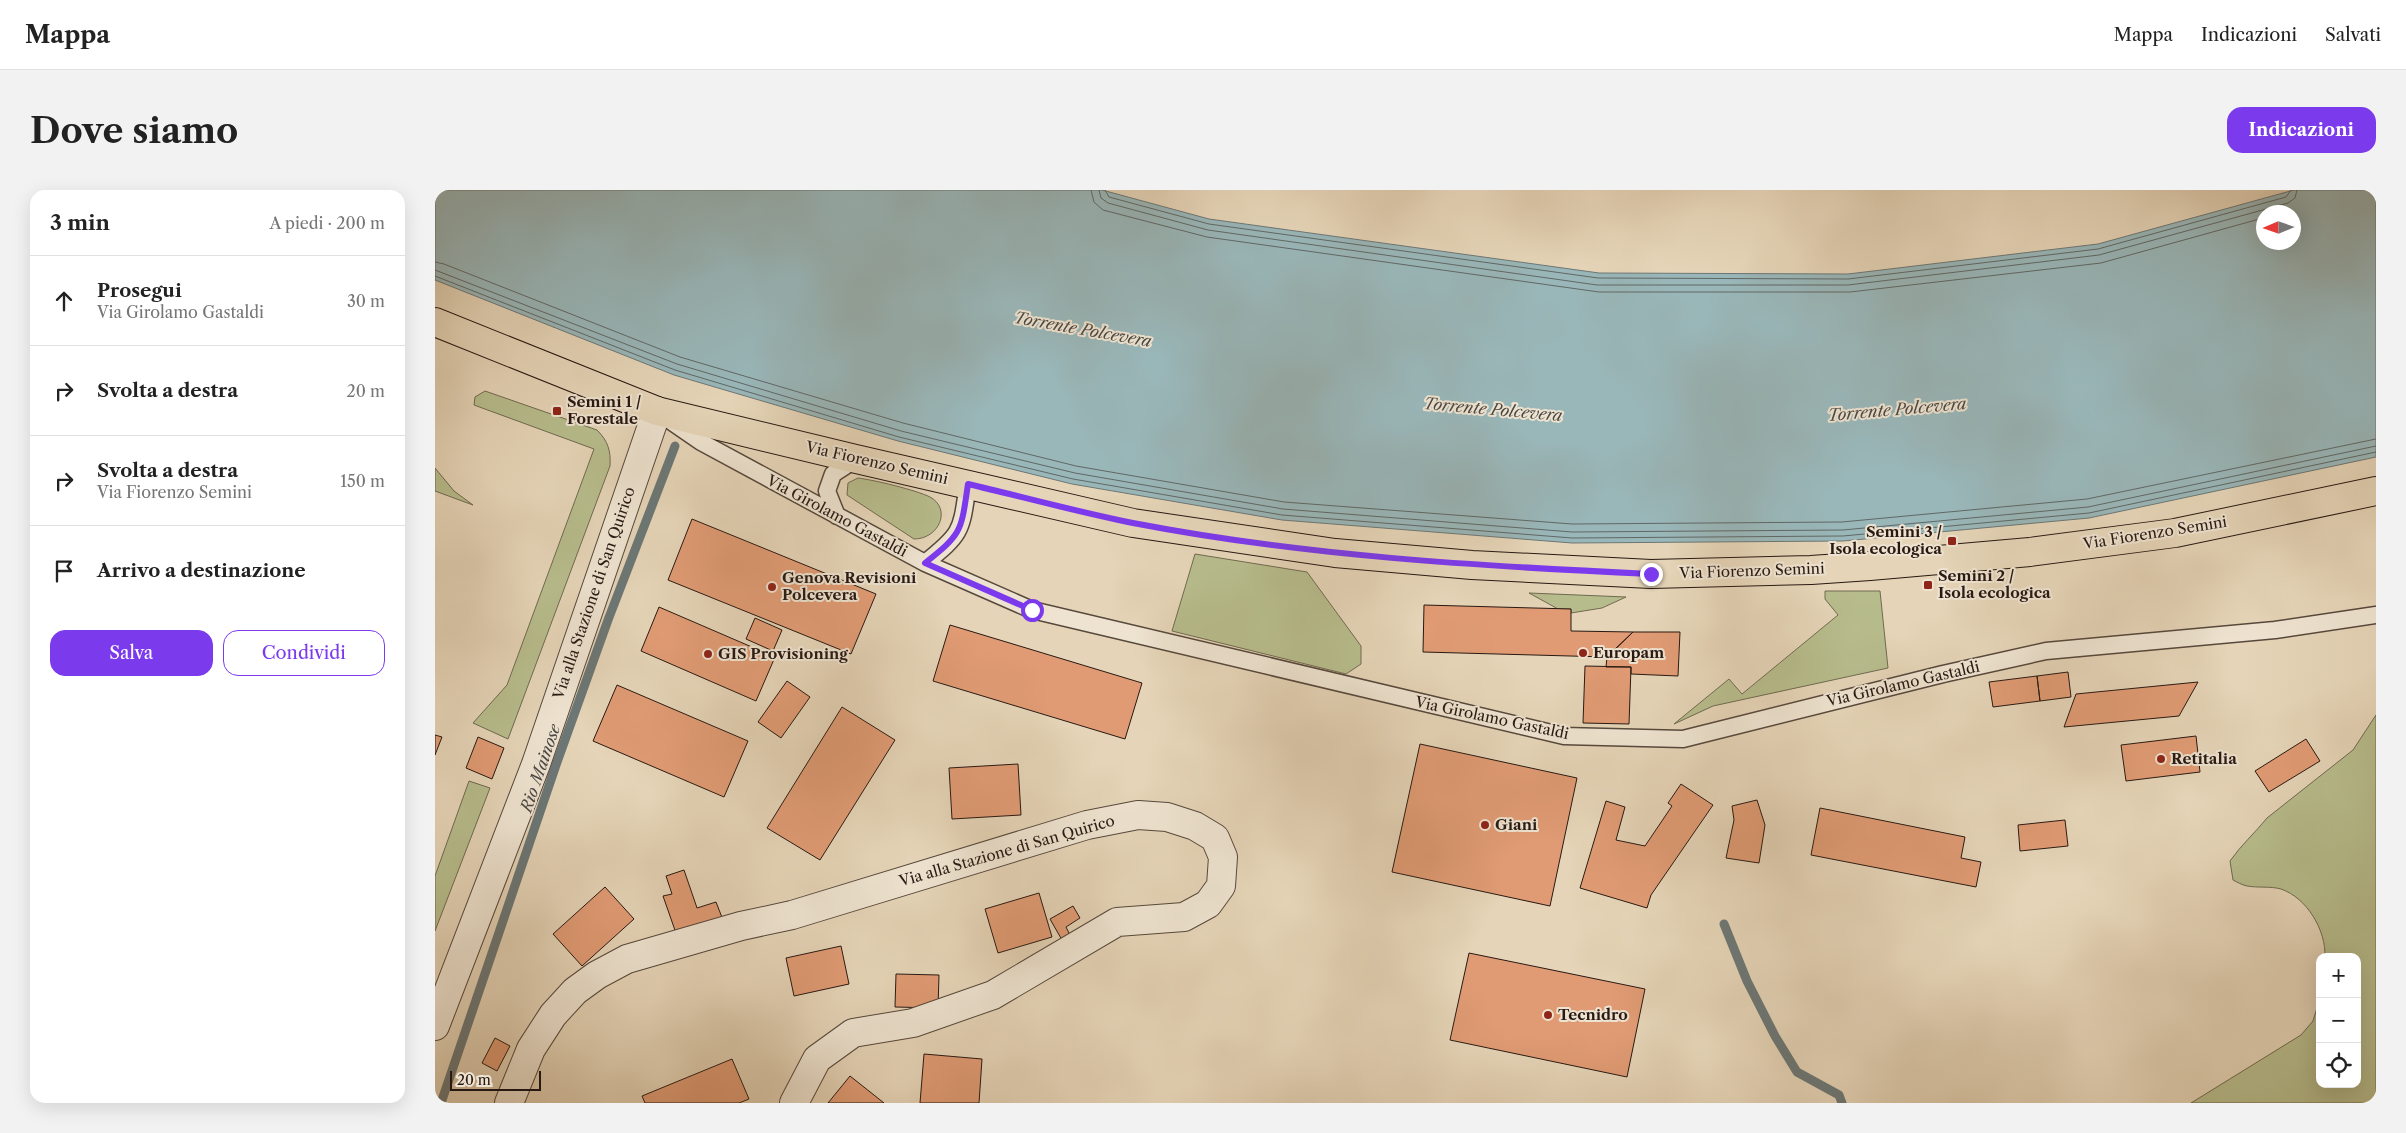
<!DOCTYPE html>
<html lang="it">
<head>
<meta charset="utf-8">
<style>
	:root { --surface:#fff; --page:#f2f2f2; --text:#222; --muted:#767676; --line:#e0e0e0; --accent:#7c3aed }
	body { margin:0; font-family:"Libre Caslon Text",serif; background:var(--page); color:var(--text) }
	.controls { position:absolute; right:15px; bottom:15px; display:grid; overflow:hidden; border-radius:10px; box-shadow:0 5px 20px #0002 }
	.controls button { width:45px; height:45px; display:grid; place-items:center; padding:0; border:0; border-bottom:1px solid var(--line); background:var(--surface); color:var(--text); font:25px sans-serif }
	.compass { position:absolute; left:1821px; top:15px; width:45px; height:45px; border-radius:50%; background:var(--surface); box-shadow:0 5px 20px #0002; rotate:268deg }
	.scale { position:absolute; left:15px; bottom:12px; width:91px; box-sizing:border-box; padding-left:5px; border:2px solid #281913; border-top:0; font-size:14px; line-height:18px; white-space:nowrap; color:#281913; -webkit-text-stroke:4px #eee3d0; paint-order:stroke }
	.stop { position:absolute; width:15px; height:15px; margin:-11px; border:4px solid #7c3aed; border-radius:50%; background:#fff }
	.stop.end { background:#7c3aed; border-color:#fff; box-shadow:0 1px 5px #0008 }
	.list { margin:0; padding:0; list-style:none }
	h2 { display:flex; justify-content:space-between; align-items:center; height:65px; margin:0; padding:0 20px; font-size:21px }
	h2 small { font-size:16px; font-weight:400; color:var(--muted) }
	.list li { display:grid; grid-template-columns:32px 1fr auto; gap:15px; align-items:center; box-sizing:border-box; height:90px; padding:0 20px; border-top:1px solid var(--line) }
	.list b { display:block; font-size:19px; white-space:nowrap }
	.list p { margin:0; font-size:16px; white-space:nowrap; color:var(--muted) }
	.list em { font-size:16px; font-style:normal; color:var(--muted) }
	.actions { display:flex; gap:10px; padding:15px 20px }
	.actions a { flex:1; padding:11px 0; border:1px solid var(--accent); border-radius:15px; text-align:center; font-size:18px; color:var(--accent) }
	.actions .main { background:var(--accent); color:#fff }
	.icon { flex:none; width:28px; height:28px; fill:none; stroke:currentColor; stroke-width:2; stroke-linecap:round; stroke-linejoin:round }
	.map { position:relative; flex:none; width:1941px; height:913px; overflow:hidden; border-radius:15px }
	header { display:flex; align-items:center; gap:30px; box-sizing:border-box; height:70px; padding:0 25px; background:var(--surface); border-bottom:1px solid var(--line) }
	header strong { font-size:24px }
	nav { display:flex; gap:28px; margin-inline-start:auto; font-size:18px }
	.intro { display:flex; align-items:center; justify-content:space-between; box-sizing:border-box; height:120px; padding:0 30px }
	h1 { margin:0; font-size:35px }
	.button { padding:12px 22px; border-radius:15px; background:var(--accent); color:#fff; font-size:18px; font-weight:700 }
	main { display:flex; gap:30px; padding:0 30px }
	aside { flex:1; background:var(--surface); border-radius:15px; box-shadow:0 5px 20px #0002 }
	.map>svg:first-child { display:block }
	.green { fill:#b7bc8c; stroke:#706a50 }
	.water { fill:#99b6b8; stroke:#6c7776; fill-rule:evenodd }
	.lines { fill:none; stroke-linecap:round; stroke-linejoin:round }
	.shore { stroke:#606866; stroke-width:1 }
	.stream { stroke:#6c7776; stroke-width:9 }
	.building { fill:#e09b74; stroke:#281913 }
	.service-casing { stroke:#57483c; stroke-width:19 }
	.minor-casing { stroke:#57483c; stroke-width:30 }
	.primary-casing { stroke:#281913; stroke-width:30 }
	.service { stroke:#eee3d0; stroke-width:16 }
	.minor { stroke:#eee3d0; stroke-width:28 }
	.primary { stroke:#e5d4b7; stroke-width:28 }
	.route { stroke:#7c3aed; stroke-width:6 }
	.poi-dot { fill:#8f2418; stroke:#eee3d0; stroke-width:2 }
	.labels { text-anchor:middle; stroke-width:4; stroke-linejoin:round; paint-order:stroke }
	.poi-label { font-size:15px; font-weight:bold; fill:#281913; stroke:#eee3d0; text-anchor:start }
	.street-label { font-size:15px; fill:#281913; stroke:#eee3d0 }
	.water-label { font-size:16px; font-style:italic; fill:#4a4845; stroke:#eee3d0 }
</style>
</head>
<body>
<header>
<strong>Mappa</strong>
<nav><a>Mappa</a><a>Indicazioni</a><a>Salvati</a></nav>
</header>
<div class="intro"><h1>Dove siamo</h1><a class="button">Indicazioni</a></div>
<main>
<aside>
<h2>3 min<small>A piedi · 200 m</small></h2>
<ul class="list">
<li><svg class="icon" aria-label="ahead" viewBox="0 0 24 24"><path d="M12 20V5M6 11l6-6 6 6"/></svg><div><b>Prosegui</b><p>Via Girolamo Gastaldi</p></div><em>30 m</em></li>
<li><svg class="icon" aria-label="right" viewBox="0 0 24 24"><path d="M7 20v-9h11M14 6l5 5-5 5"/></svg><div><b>Svolta a destra</b></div><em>20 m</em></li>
<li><svg class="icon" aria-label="right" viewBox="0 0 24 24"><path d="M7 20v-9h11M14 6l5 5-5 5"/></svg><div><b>Svolta a destra</b><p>Via Fiorenzo Semini</p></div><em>150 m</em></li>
<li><svg class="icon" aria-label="arrive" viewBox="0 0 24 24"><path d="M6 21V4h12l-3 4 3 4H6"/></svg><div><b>Arrivo a destinazione</b></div></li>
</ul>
<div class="actions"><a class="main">Salva</a><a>Condividi</a></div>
</aside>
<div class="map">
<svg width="1941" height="913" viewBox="0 0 1941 913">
	<rect width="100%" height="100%" fill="#e5d4b7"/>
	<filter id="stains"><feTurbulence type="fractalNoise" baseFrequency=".004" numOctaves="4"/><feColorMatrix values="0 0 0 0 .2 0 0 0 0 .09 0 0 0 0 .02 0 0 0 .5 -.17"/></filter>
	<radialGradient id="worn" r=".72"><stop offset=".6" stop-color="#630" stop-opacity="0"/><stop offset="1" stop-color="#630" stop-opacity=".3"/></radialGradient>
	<!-- green -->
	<path class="green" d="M 50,201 L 162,240 C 173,251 176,261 175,276 L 73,549 L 38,533 L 72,495 L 159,259 L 39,215 L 40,207 Z
		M 0,278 L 19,301 L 38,315 L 0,301 Z
		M 423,288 C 439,290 481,300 495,307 C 517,319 504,349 479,349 L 412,305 L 413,293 Z
		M 760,364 L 872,382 L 926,456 L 926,474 L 911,484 L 737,441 Z
		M 1390,401 L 1445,401 L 1453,478 L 1278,516 L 1239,534 L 1294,489 L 1307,504 L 1403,425 L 1390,409 Z
		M 1094,403 L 1191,407 L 1167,418 L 1136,423 L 1136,419 L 1123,419 Z
		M 1941,525 L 1941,913 L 1756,913 L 1866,845 L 1878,831 L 1885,808 L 1885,894 L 1922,894 L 1922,767 L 1890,767 C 1891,740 1872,708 1846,699 C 1835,696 1823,698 1812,696 C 1807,695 1802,692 1798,690 L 1795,671 C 1806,655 1820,643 1832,628 L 1918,560 Z
		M 34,591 L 55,598 L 0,741 L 0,686 Z"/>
	<!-- water -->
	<path class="water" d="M 0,0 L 667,0 L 774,29 L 1164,83 L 1413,84 L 1663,54 L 1859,0 L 1941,0 L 1941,267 L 1654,328 L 1408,351 L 1137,353 L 847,330 L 637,294 L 463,251 L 239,185 L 0,90 ZM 1828,22 L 1858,22 L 1858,52 L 1828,52 Z"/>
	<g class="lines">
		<!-- shore -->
		<path class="shore" d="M 656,0 L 659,12 L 668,20 L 772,47 L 1164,102 L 1415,102 L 1666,73 L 1828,28
			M 664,0 L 666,8 L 673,13 L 773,40 L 1162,95 L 1413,95 L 1664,65 L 1853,13 L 1860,8 L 1862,0
			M 670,0 L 674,7 L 774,34 L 1163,88 L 1413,89 L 1663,59 L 1851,7 L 1856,0
			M 0,72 L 9,74 L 245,167 L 468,233 L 641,276 L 849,312 L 1137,334 L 1407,332 L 1652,309 L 1941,249
			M 0,80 L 242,174 L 466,241 L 640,283 L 848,319 L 1137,342 L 1408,340 L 1653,317 L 1941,256
			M 0,86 L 240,180 L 464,247 L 638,289 L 847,325 L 1137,348 L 1408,346 L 1654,323 L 1941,262"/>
		<!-- stream -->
		<path class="stream" d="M 1289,734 L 1312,791 L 1340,846 L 1362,882 L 1404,905 L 1407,913
			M 6,913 L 121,575 L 173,430 L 240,256"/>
	</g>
	<!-- building -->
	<path class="building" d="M 257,329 L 441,404 L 416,464 L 233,390 Z
		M 989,415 L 1136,419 L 1136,441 L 1198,442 L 1172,467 L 988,462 Z
		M 224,417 L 340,467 L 321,511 L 206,461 Z
		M 320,428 L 347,440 L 338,461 L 311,449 Z
		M 515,435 L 707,493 L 690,549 L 498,491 Z
		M 1198,442 L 1245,442 L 1243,486 L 1196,484 L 1196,477 L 1171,477 L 1172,467 Z
		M 1150,476 L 1196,477 L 1194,534 L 1148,533 Z
		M 1633,482 L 1636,507 L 1605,511 L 1602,486 Z
		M 1602,486 L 1605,511 L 1558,517 L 1554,492 Z
		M 352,491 L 375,507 L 346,548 L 323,532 Z
		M 1763,492 L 1744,526 L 1629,537 L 1641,504 Z
		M 182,495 L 313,551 L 289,607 L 158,551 Z
		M 407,517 L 460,550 L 385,670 L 332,638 Z
		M 0,545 L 7,547 L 0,565 Z
		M 1761,546 L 1765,582 L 1691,591 L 1686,555 Z
		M 43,547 L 69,558 L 57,589 L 31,578 Z
		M 1871,549 L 1885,571 L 1834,602 L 1820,581 Z
		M 985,554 L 1142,588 L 1115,716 L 957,682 Z
		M 583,574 L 586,625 L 517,629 L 514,578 Z
		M 1246,594 L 1278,615 L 1216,705 L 1212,718 L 1145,698 L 1171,611 L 1190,617 L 1181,650 L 1210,656 L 1237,616 L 1233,613 Z
		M 1322,610 L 1330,635 L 1324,673 L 1291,668 L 1299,630 L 1297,616 Z
		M 1385,618 L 1530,647 L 1526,668 L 1546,672 L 1541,697 L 1376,665 Z
		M 1630,630 L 1633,656 L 1585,661 L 1583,635 Z
		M 249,680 L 262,718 L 281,712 L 288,730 L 242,746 L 228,706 L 237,704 L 231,686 Z
		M 170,697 L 199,729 L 147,776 L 118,744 Z
		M 604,703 L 617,747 L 563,763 L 550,719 Z
		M 638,716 L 645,728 L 631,737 L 635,745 L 627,750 L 615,729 Z
		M 406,756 L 414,794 L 359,806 L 351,768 Z
		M 1034,763 L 1210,799 L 1192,887 L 1015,850 Z
		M 461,784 L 504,785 L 503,818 L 460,817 Z
		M 60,848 L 75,856 L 62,881 L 47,873 Z
		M 489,864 L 547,869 L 544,913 L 485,913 Z
		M 297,869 L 314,909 L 304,913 L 210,913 L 207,906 Z
		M 415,886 L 449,913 L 393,913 Z"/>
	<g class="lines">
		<!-- service casing -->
		<g class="service-casing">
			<path id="service" d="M 234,230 L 266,252 L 490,373 L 597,420 L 1129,546 L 1248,549 L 1508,484 L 1611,461 L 1840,440 L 1941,425
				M 402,326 L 392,301 L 398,284 L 421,269
				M 490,373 C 528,343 526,341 533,294"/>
		</g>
		<!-- minor casing -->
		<g class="minor-casing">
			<path id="minor" d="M 0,836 L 101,574 L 222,221
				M 74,913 L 96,859 L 118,825 L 140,801 L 162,785 L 192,769 L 306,736 L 357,725 L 652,635 L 703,625 L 732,627 L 760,636 L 780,648 L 788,667 L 786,696 L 773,714 L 749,727 L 682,732 L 558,805 L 478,833 L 418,843 L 382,869 L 359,913"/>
		</g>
		<!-- primary casing -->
		<g class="primary-casing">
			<path id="primary" d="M 0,132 L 222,221 L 421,269 L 698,333 L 900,363 L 1037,375 L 1216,384 L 1376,380 L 1435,376 L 1595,362 L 1740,343 L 1941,301"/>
		</g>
		<!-- service -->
		<use href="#service" class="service"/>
		<!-- minor -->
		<use href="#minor" class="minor"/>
		<!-- primary -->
		<use href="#primary" class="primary"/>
	</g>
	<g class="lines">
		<!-- route -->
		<path class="route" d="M 597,420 L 490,373 C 528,343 526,341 533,294 C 588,307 643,322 698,333 C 869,366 1043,376 1216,384"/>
	</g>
	<!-- markers -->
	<g class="poi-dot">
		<rect x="117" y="216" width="10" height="10" rx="2.5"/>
		<rect x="1512" y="346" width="10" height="10" rx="2.5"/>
		<rect x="1488" y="390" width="10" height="10" rx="2.5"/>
		<circle cx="337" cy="397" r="5"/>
		<circle cx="1148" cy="463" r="5"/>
		<circle cx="273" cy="464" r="5"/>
		<circle cx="1726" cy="569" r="5"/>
		<circle cx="1050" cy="635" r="5"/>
		<circle cx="1113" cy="825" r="5"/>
	</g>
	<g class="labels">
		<!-- poi labels -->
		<g class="poi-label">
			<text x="132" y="217">Semini 1 /<tspan x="132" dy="17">Forestale</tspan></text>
			<text x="1507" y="347" text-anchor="end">Semini 3 /<tspan x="1507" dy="17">Isola ecologica</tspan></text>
			<text x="1503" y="391">Semini 2 /<tspan x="1503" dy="17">Isola ecologica</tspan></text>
			<text x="347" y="393">Genova Revisioni<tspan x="347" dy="17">Polcevera</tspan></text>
			<text x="1158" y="468">Europam</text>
			<text x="283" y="469">GIS Provisioning</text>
			<text x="1736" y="574">Retitalia</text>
			<text x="1060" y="640">Giani</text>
			<text x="1123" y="830">Tecnidro</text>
		</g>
		<!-- street labels -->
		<g class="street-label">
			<text transform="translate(442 273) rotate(13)" y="5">Via Fiorenzo Semini</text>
			<text transform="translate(402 326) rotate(28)" y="5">Via Girolamo Gastaldi</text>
			<text transform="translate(1720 343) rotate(-9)" y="5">Via Fiorenzo Semini</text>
			<text transform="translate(1317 381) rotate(-2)" y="5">Via Fiorenzo Semini</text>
			<text transform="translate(159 403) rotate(-71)" y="5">Via alla Stazione di San Quirico</text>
			<text transform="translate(1468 494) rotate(-13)" y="5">Via Girolamo Gastaldi</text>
			<text transform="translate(1057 528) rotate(12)" y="5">Via Girolamo Gastaldi</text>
			<text transform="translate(572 661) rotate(-16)" y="5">Via alla Stazione di San Quirico</text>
		</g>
		<!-- water labels -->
		<g class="water-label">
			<text transform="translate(648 139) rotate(10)" y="6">Torrente Polcevera</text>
			<text transform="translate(1058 219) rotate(5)" y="6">Torrente Polcevera</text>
			<text transform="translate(1462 219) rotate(-5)" y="6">Torrente Polcevera</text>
			<text transform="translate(105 578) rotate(-71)" y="6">Rio Mainose</text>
		</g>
	</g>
	<rect width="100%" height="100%" filter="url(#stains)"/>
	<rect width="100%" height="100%" fill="url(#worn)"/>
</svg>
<div class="controls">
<button>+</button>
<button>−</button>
<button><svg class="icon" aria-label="locate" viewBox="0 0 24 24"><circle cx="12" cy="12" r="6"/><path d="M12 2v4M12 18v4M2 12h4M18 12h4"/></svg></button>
</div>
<svg class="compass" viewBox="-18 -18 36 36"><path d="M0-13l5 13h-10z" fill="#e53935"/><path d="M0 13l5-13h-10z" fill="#767676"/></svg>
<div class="scale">20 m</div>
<div class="stop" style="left:597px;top:420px"></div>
<div class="stop end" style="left:1216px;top:384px"></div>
</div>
</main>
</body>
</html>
